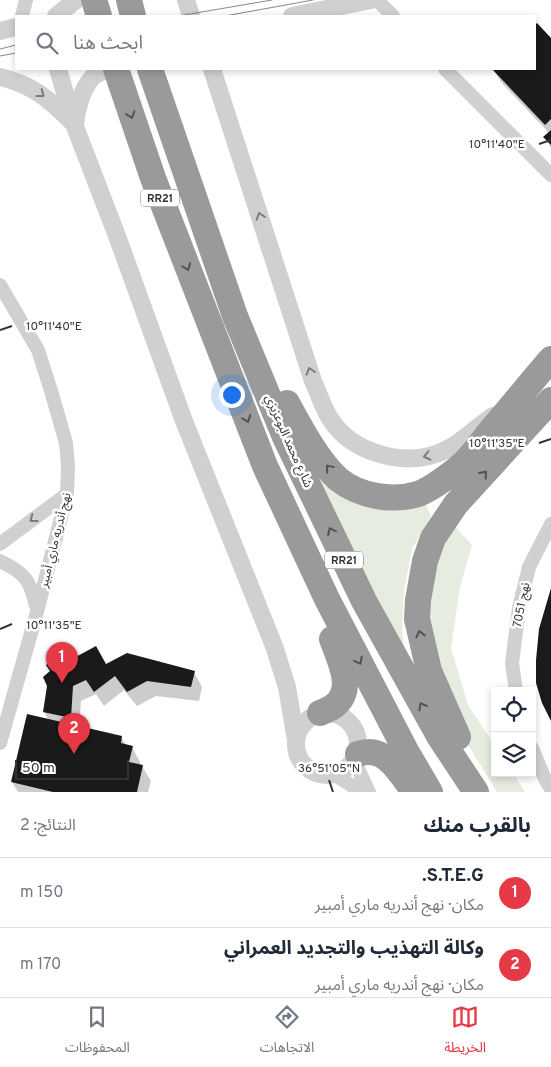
<!DOCTYPE html>
<html lang="ar">
<head>
<meta charset="utf-8">
<style>
	:root { --surface:#fff; --page:#f2f2f3; --text:#1f2937; --muted:#747a83; --line:#e0e1e3; --accent:#e63946 }
	body { margin:0; font-family:Overpass,"Noto Sans Arabic",sans-serif; background:var(--page); color:var(--text); direction:rtl }
	.controls { position:absolute; right:15px; bottom:15px; display:grid; overflow:hidden; border-radius:0px; box-shadow:0 2px 8px #0003 }
	.controls button { width:45px; height:45px; display:grid; place-items:center; padding:0; border:0; border-bottom:1px solid var(--line); background:var(--surface); color:var(--text); font:25px sans-serif }
	.scale { position:absolute; left:15px; bottom:12px; width:114px; box-sizing:border-box; padding-left:5px; border:2px solid #333; border-top:0; font-size:14px; line-height:18px; white-space:nowrap; color:#333; -webkit-text-stroke:4px #fff; paint-order:stroke }
	.you { position:absolute; left:231px; top:394px; width:18px; height:18px; margin:-12px; border:4px solid #fff; border-radius:50%; background:#1a73e8; box-shadow:0 0 0 8px #1a73e833 }
	.badge { display:grid; place-items:center; width:32px; height:32px; border-radius:50%; background:var(--accent); color:#fff; font-size:16px; font-weight:700 }
	.pin { position:absolute; translate:-50% -41px; filter:drop-shadow(0 1px 2px #0008) }
	.pin::after { content:''; position:absolute; top:26px; width:18px; height:15px; background:inherit; clip-path:polygon(0 0,100% 0,50% 100%) }
	.list { margin:0; padding:0; list-style:none }
	h2 { display:flex; justify-content:space-between; align-items:center; height:65px; margin:0; padding:0 20px; font-size:21px }
	h2 small { font-size:16px; font-weight:400; color:var(--muted) }
	.list li { display:grid; grid-template-columns:32px 1fr auto; gap:15px; align-items:center; box-sizing:border-box; height:70px; padding:0 20px; border-top:1px solid var(--line) }
	.list b { display:block; font-size:19px; white-space:nowrap }
	.list p { margin:0; font-size:16px; white-space:nowrap; color:var(--muted) }
	.list em { font-size:16px; font-style:normal; color:var(--muted) }
	.icon { flex:none; width:28px; height:28px; fill:none; stroke:currentColor; stroke-width:2; stroke-linecap:round; stroke-linejoin:round }
	.map { position:relative; flex:none; width:551px; height:792px; overflow:hidden; direction:ltr }
	.search { position:absolute; background:var(--surface); box-shadow:0 2px 8px #0003; left:15px; right:15px; top:15px; height:55px; display:flex; align-items:center; gap:12px; box-sizing:border-box; padding:0 18px; border-radius:0px; color:var(--muted); font-size:19px }
	.sheet { height:205px; background:var(--surface) }
	nav { display:flex; justify-content:space-around; align-items:center; box-sizing:border-box; height:70px; border-top:1px solid var(--line); background:var(--surface); font-size:14px; color:var(--muted) }
	nav a { display:grid; justify-items:center; gap:2px }
	nav .on { color:var(--accent) }
	.map>svg:first-child { display:block }
	.green { fill:#e6ecdf }
	.shadow { fill:#0003 }
	.building { fill:#1a1a1a }
	.lines { fill:none; stroke-linecap:round; stroke-linejoin:round }
	.minor { stroke:#d0d0d0; stroke-width:14 }
	.tertiary { stroke:#d0d0d0; stroke-width:18 }
	.motorway { stroke:#9a9a9a; stroke-width:26 }
	.tram { stroke:#888; stroke-width:1 }
	.oneway { stroke:#7a7a7a }
	.oneway2 { stroke:#525252 }
	.ticks { fill:none; stroke:#333; stroke-width:2 }
	.labels { text-anchor:middle; stroke-width:5; stroke-linejoin:round; paint-order:stroke }
	.shield { fill:#fff; stroke:#707070; stroke-width:1 }
	.shield-label { font-size:11px; font-weight:bold; fill:#333 }
	.street-label { font-size:12px; fill:#333; stroke:#fff }
	.ticks-label { font-size:12px; text-anchor:middle; fill:#333; stroke:#fff; stroke-width:5; stroke-linejoin:round; paint-order:stroke }
</style>
</head>
<body>
<div class="map">
<svg width="551" height="792" viewBox="0 0 551 792">
	<rect width="100%" height="100%" fill="#fff"/>
	<!-- green -->
	<path class="green" d="M 314,475 L 330,489 L 360,503 L 422,495 L 431,516 L 412,549 L 404,591 L 402,631 L 405,657 Z
		M 449,520 L 472,545 L 460,587 L 451,648 L 468,705 L 495,746 L 495,773 L 513,773 L 525,792 L 497,792 L 454,722 L 423,619 Z"/>
	<!-- shadow -->
	<path class="shadow" d="M 537,25 L 551,39 L 551,148 L 545,137 L 549,133 L 501,82 L 493,69 L 535,69 L 535,27 Z
		M 72,661 L 106,666 L 194,672 L 202,687 L 199,701 L 156,696 L 137,706 L 124,690 L 104,706 L 96,694 L 81,701 L 79,728 L 122,738 L 126,746 L 132,747 L 140,762 L 140,766 L 142,766 L 151,781 L 148,792 L 18,792 L 12,782 L 49,721 L 44,712 Z"/>
	<!-- building -->
	<path class="building" d="M 537,23 L 551,38 L 551,119 L 545,125 L 492,69 L 535,69 L 535,25 Z
		M 551,130 L 551,145 L 543,137 Z
		M 551,588 L 551,721 L 542,703 L 536,683 L 536,660 L 539,629 Z
		M 96,646 L 106,664 L 127,653 L 195,671 L 191,687 L 147,681 L 127,692 L 115,676 L 94,692 L 86,680 L 73,686 L 71,718 L 43,712 L 47,686 L 43,677 L 50,671 L 46,665 L 66,651 L 72,659 Z
		M 27,714 L 122,736 L 121,743 L 133,746 L 129,762 L 143,765 L 137,792 L 53,792 L 11,782 Z"/>
	<g class="lines">
		<!-- minor -->
		<path class="minor" d="M 377,0 L 393,16
			M 22,16 L 26,0
			M 445,69 L 551,175
			M 0,285 L 38,350 L 52,394 L 66,443 L 68,466 L 67,494 L 37,612 L 0,743
			M 0,544 L 67,494
			M 0,561 C 25,573 30,580 36,606
			M 516,691 L 512,663 L 519,608 L 529,567 L 551,524
			M 532,748 L 545,779 L 551,789
			M 354,760 L 369,792
			M 335,775 L 362,792"/>
		<!-- tertiary -->
		<path class="tertiary" d="M 186,0 L 191,16
			M 56,16 L 76,0
			M 292,16 L 371,0
			M 0,31 L 16,27
			M 58,69 L 74,124 L 117,236 L 184,421 L 274,646 L 287,687 L 296,740
			M 212,69 L 313,381 C 319,394 323,408 331,420 C 352,452 400,466 436,454 C 458,447 475,428 493,416
			M 0,77 C 32,84 50,100 72,122
			M 75,124 C 77,109 81,90 92,78 C 95,74 102,72 106,70
			M296 744a31 31 0 1 1 62 0a31 31 0 1 1-62 0Z"/>
		<!-- motorway -->
		<path class="motorway" d="M 94,0 L 99,16
			M 129,0 L 133,16
			M 116,69 L 153,178 L 265,466 L 327,599 L 406,751 L 430,792
			M 150,69 L 235,316 L 285,437 L 364,601 L 439,736 L 476,792
			M 287,403 C 300,427 318,461 338,479 C 359,496 392,502 418,494 C 432,489 454,472 465,462 C 475,452 483,440 492,429 C 512,406 531,382 551,359
			M 320,713 C 324,711 330,709 334,706 C 356,690 339,659 332,639
			M 458,737 L 429,671 L 417,619 L 418,600 L 425,561 L 433,538 L 456,504 L 551,400
			M 358,754 C 385,744 400,773 414,792"/>
		<!-- tram -->
		<path class="tram" d="M 178,16 L 272,0
			M 225,16 L 313,0
			M 0,49 L 16,45
			M 0,56 L 16,53"/>
	</g>
	<!-- one-way arrows -->
	<defs><path id="oneway-chevron" d="M-2-3.5L2.5 0L-2 3.5" fill="none" stroke-width="1.6" stroke-linecap="round" stroke-linejoin="round" transform="scale(1.25)"/></defs>
	<g class="oneway">
		<use href="#oneway-chevron" transform="translate(41 94) rotate(37)"/>
		<use href="#oneway-chevron" transform="translate(260 216) rotate(-108)"/>
		<use href="#oneway-chevron" transform="translate(310 371) rotate(-108)"/>
		<use href="#oneway-chevron" transform="translate(427 456) rotate(168)"/>
		<use href="#oneway-chevron" transform="translate(33 519) rotate(143)"/>
	</g>
	<g class="oneway2">
		<use href="#oneway-chevron" transform="translate(131 115) rotate(71)"/>
		<use href="#oneway-chevron" transform="translate(187 267) rotate(69)"/>
		<use href="#oneway-chevron" transform="translate(247 419) rotate(69)"/>
		<use href="#oneway-chevron" transform="translate(329 468) rotate(-130)"/>
		<use href="#oneway-chevron" transform="translate(484 474) rotate(-48)"/>
		<use href="#oneway-chevron" transform="translate(331 531) rotate(-116)"/>
		<use href="#oneway-chevron" transform="translate(420 634) rotate(-103)"/>
		<use href="#oneway-chevron" transform="translate(359 661) rotate(62)"/>
		<use href="#oneway-chevron" transform="translate(422 706) rotate(-119)"/>
	</g>
	<!-- ticks -->
	<path class="ticks" d="M 539,144 L 551,140M 0,330 L 12,326M 539,443 L 551,439M 0,629 L 12,624M 329,780 L 333,792"/>
	<g class="labels">
		<!-- shield labels -->
		<g class="shield">
			<rect x="141" y="189.5" width="38" height="17" rx="4"/>
			<rect x="325" y="551.5" width="38" height="17" rx="4"/>
		</g>
		<g class="shield-label">
			<text x="160" y="202">RR21</text>
			<text x="344" y="564">RR21</text>
		</g>
		<!-- street labels -->
		<g class="street-label">
			<text transform="translate(289 441) rotate(66)" y="4">شارع محمد البوعزيزي</text>
			<text transform="translate(55 540) rotate(-76)" y="4">نهج أندريه ماري أمبير</text>
			<text transform="translate(521 605) rotate(-79)" y="4">نهج 7051</text>
		</g>
	</g>
	<g class="ticks-label">
		<text x="497" y="148">10°11'40"E</text>
		<text x="54" y="330">10°11'40"E</text>
		<text x="497" y="447">10°11'35"E</text>
		<text x="54" y="629">10°11'35"E</text>
		<text x="329" y="772">36°51'05"N</text>
	</g>
</svg>
<div class="controls">
<button><svg class="icon" aria-label="locate" viewBox="0 0 24 24"><circle cx="12" cy="12" r="6"/><path d="M12 2v4M12 18v4M2 12h4M18 12h4"/></svg></button>
<button><svg class="icon" aria-label="layers" viewBox="0 0 24 24"><path d="M12 4l9 5-9 5-9-5zM3 14l9 5 9-5"/></svg></button>
</div>
<div class="scale">50 m</div>
<div class="you"></div>
<div class="pin badge" style="left:62px;top:683px">1</div>
<div class="pin badge" style="left:74px;top:754px">2</div>
<div class="search"><svg class="icon" aria-label="search" viewBox="0 0 24 24"><circle cx="10" cy="10" r="6"/><path d="M15 15l6 6"/></svg>ابحث هنا</div>
</div>
<section class="sheet">
<h2>بالقرب منك<small>النتائج: 2</small></h2>
<ul class="list">
<li><span class="badge">1</span><div><b>S.T.E.G.</b><p>مكان · نهج أندريه ماري أمبير</p></div><em>150 m</em></li>
<li><span class="badge">2</span><div><b>وكالة التهذيب والتجديد العمراني</b><p>مكان · نهج أندريه ماري أمبير</p></div><em>170 m</em></li>
</ul>
</section>
<nav>
<a class="on"><svg class="icon" aria-label="map" viewBox="0 0 24 24"><path d="M3 6l6-2 6 2 6-2v14l-6 2-6-2-6 2zM9 4v14M15 6v14"/></svg>الخريطة</a>
<a><svg class="icon" aria-label="directions" viewBox="0 0 24 24"><path d="M12 3l9 9-9 9-9-9zM9 14v-3h6M13 9l2 2-2 2"/></svg>الاتجاهات</a>
<a><svg class="icon" aria-label="saved" viewBox="0 0 24 24"><path d="M7 4h10v16l-5-4-5 4z"/></svg>المحفوظات</a>
</nav>
</body>
</html>
